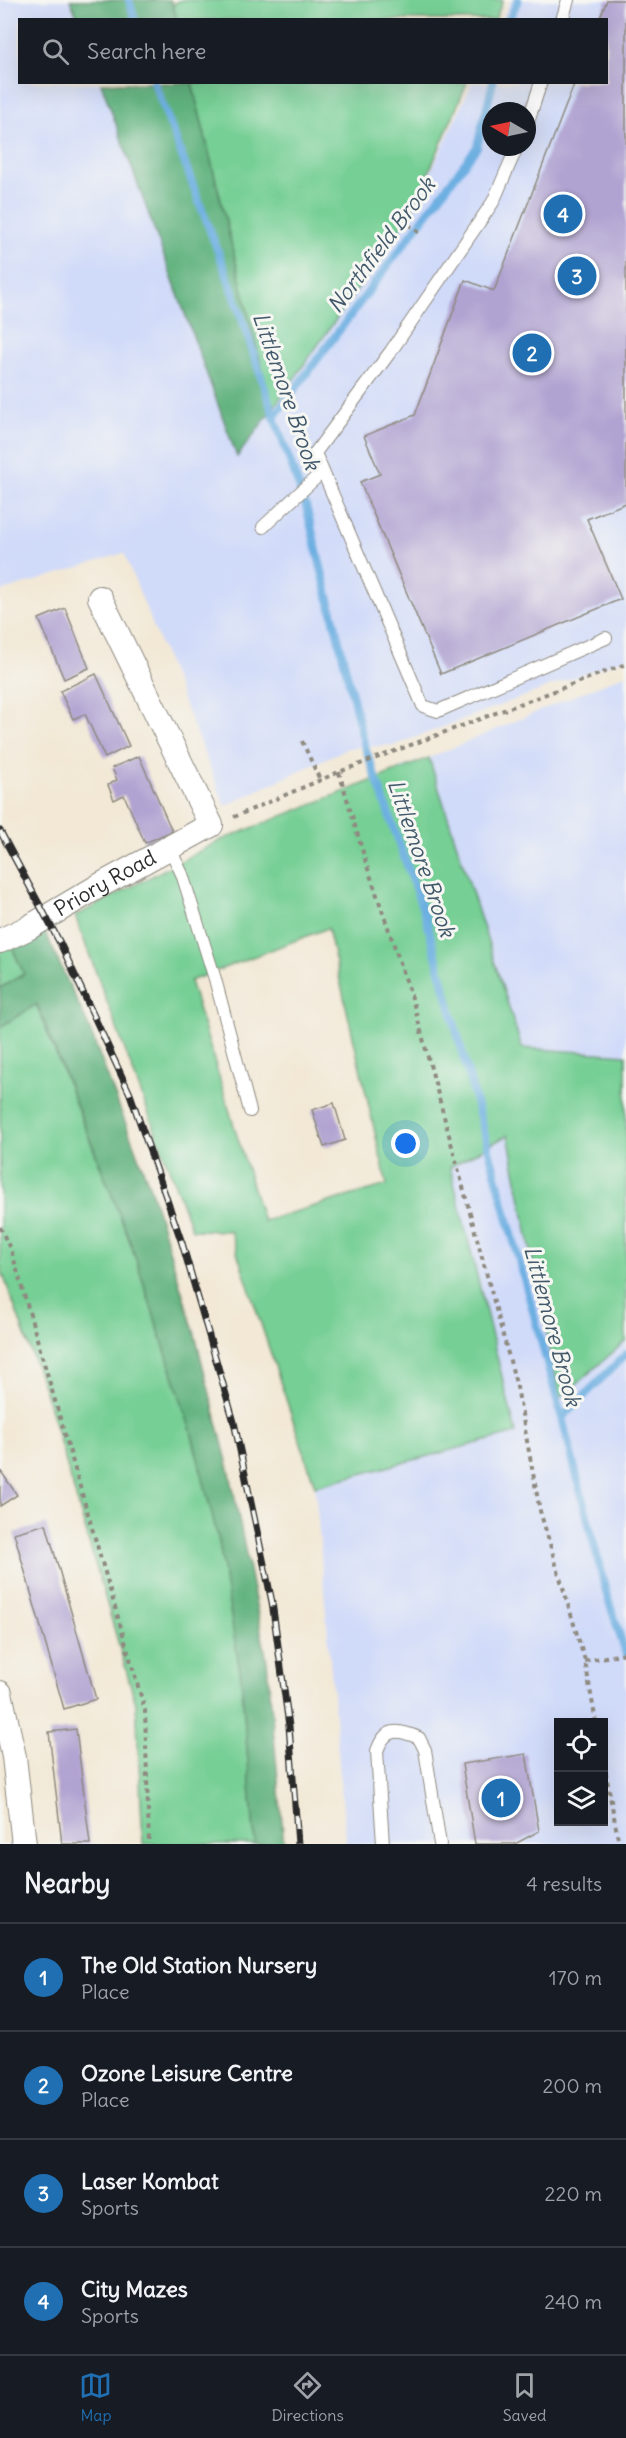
<!DOCTYPE html>
<html lang="en">
<head>
<meta charset="utf-8">
<style>
	:root { --surface:#171b24; --page:#20242c; --text:#f1f3f6; --muted:#9ea1a6; --line:#363941; --accent:#1f6fb2 }
	body { margin:0; font-family:Delius,sans-serif; background:var(--page); color:var(--text) }
	.controls { position:absolute; right:18px; bottom:18px; display:grid; overflow:hidden; border-radius:0px; box-shadow:0 6px 24px #0002 }
	.controls button { width:54px; height:54px; display:grid; place-items:center; padding:0; border:0; border-bottom:2px solid var(--line); background:var(--surface); color:var(--text); font:30px sans-serif }
	.compass { position:absolute; left:482px; top:102px; width:54px; height:54px; border-radius:50%; background:var(--surface); box-shadow:0 6px 24px #0002; rotate:279deg }
	.you { position:absolute; left:406px; top:1144px; width:21px; height:21px; margin:-15px; border:4px solid #fff; border-radius:50%; background:#1a73e8; box-shadow:0 0 0 9px #1a73e833 }
	.badge { display:grid; place-items:center; width:39px; height:39px; border-radius:50%; background:var(--accent); color:#fff; font-size:20px; font-weight:700 }
	.pin { position:absolute; translate:-50% -50%; border:3px solid #fff; box-shadow:0 2px 6px #0006 }
	.list { margin:0; padding:0; list-style:none }
	h2 { display:flex; justify-content:space-between; align-items:center; height:78px; margin:0; padding:0 24px; font-size:26px }
	h2 small { font-size:20px; font-weight:400; color:var(--muted) }
	.list li { display:grid; grid-template-columns:39px 1fr auto; gap:18px; align-items:center; box-sizing:border-box; height:108px; padding:0 24px; border-top:2px solid var(--line) }
	.list b { display:block; font-size:22px; white-space:nowrap }
	.list p { margin:0; font-size:20px; white-space:nowrap; color:var(--muted) }
	.list em { font-size:20px; font-style:normal; color:var(--muted) }
	.icon { flex:none; width:33px; height:33px; fill:none; stroke:currentColor; stroke-width:2; stroke-linecap:round; stroke-linejoin:round }
	.map { position:relative; flex:none; width:626px; height:1844px; overflow:hidden }
	.search { position:absolute; background:var(--surface); box-shadow:0 6px 24px #0002; left:18px; right:18px; top:18px; height:66px; display:flex; align-items:center; gap:15px; box-sizing:border-box; padding:0 21px; border-radius:0px; color:var(--muted); font-size:22px }
	.sheet { height:510px; background:var(--surface) }
	nav { display:flex; justify-content:space-around; align-items:center; box-sizing:border-box; height:84px; border-top:2px solid var(--line); background:var(--surface); font-size:16px; color:var(--muted) }
	nav a { display:grid; justify-items:center; gap:3px }
	nav .on { color:var(--accent) }
	.map>svg:first-child { display:block }
	.built { fill:#d0daf9; fill-rule:evenodd }
	.green { fill:#76cf94; stroke:#507d60; stroke-width:1.5; fill-rule:evenodd }
	.forest { fill:#60b27e; stroke:#466e54; stroke-width:1.5 }
	.lines { fill:none; stroke-linecap:round; stroke-linejoin:round }
	.stream { stroke:#6cafe1; stroke-width:8 }
	.building { fill:#b0a2d1 }
	.service-casing { stroke:#8e8a80; stroke-width:14 }
	.minor-casing { stroke:#8e8a80; stroke-width:26 }
	.path { stroke:#8e8a80; stroke-width:4; stroke-dasharray:4.5 4.5; stroke-linecap:butt }
	.service { stroke:#fff; stroke-width:12 }
	.minor { stroke:#fff; stroke-width:24 }
	.rail-casing { stroke:#2b2b2b; stroke-width:7 }
	.rail { stroke:#f6f6f2; stroke-width:4.5; stroke-dasharray:14; stroke-linecap:butt }
	.labels { text-anchor:middle; stroke-width:6; stroke-linejoin:round; paint-order:stroke }
	.street-label { font-size:21px; fill:#2b2b2b; stroke:#f6f6f2 }
	.water-label { font-size:22px; font-style:italic; fill:#42596b; stroke:#f6f6f2 }
</style>
</head>
<body>
<div class="map">
<svg width="626" height="1844" viewBox="0 0 626 1844">
	<rect width="100%" height="100%" fill="#f6f6f2"/>
	<filter id="ink" filterUnits="userSpaceOnUse"><feTurbulence type="fractalNoise" baseFrequency=".0167" numOctaves="2"/><feDisplacementMap in="SourceGraphic" scale="12" xChannelSelector="R" yChannelSelector="G"/><feConvolveMatrix kernelMatrix="1 2 1 2 8 2 1 2 1" color-interpolation-filters="sRGB"/></filter>
	<filter id="wash" filterUnits="userSpaceOnUse"><feTurbulence type="fractalNoise" baseFrequency=".008" numOctaves="4" result="noise"/><feDisplacementMap in="SourceGraphic" scale="24" xChannelSelector="R" yChannelSelector="G"/><feGaussianBlur stdDeviation="1.35" result="paint"/><feColorMatrix in="noise" values="0 0 0 0 0 0 0 0 0 0 0 0 0 0 0 0 0 1.4 0 .05"/><feComposite in="paint" operator="in"/></filter>
	<g filter="url(#wash)">
		<rect width="100%" height="100%" fill="#f2e8d5"/>
		<!-- built -->
		<path class="built" d="M 0,0 L 70,0 L 78,19 L 20,20 L 20,82 L 101,83 L 237,456 L 272,410 L 412,212 L 472,83 L 606,82 L 606,20 L 502,19 L 511,0 L 626,0 L 626,658 L 395,745 L 348,748 L 225,806 L 124,553 L 0,592 ZM 491,111 L 527,111 L 527,147 L 491,147 Z
			M 626,674 L 626,1844 L 346,1844 L 315,1486 L 230,1231 L 387,1185 L 329,928 L 398,768 L 429,758 ZM 558,1722 L 604,1722 L 604,1822 L 558,1822 Z"/>
		<!-- green -->
		<path class="green" d="M 181,0 L 503,0 L 495,20 L 177,20 L 173,4 Z
			M 192,83 L 467,83 L 412,212 L 272,410 Z
			M 429,758 L 522,1048 L 626,1055 L 626,1341 L 560,1398 L 508,1135 L 450,1167 L 516,1433 L 315,1486 L 230,1231 L 192,1230 L 75,916 L 221,840 ZM 328,928 L 387,1185 L 263,1221 L 190,981 Z
			M 10,943 L 24,974 L 0,988 L 0,949 Z
			M 36,1004 L 131,1244 L 191,1431 L 219,1542 L 241,1678 L 255,1844 L 143,1844 L 136,1704 L 46,1394 L 0,1266 L 0,1027 Z"/>
		<!-- forest -->
		<path class="forest" d="M 70,0 L 171,0 L 177,19 L 78,19 Z
			M 101,83 L 192,83 L 272,410 L 237,457 Z
			M 45,932 L 88,1025 L 151,1190 L 194,1331 L 230,1473 L 267,1661 L 284,1844 L 255,1844 L 241,1678 L 219,1542 L 191,1431 L 131,1244 L 37,1004 L 0,1027 L 0,988 L 24,974 L 10,943 Z"/>
		<g class="lines">
			<!-- stream -->
			<path class="stream" d="M 129,0 L 135,20
				M 509,20 L 518,0
				M 154,82 L 234,294 L 274,417 L 306,506 L 365,747 L 426,919 L 562,1418 L 607,1595 L 626,1654
				M 274,417 L 477,147 L 493,82
				M 562,1418 L 626,1354"/>
		</g>
		<g id="blocks">
			<!-- building -->
			<path class="building" d="M 607,0 L 626,0 L 626,503 L 587,519 L 621,599 L 441,674 L 360,482 L 380,474 L 364,436 L 415,415 L 465,280 L 494,291 L 575,82 L 606,82 L 606,20 L 599,20 Z
				M 65,608 L 89,668 L 64,679 L 39,619 Z
				M 96,674 L 129,746 L 105,758 L 85,714 L 73,719 L 60,691 Z
				M 139,756 L 172,831 L 145,843 L 124,795 L 114,800 L 108,785 L 117,780 L 112,768 Z
				M 334,1103 L 345,1140 L 324,1147 L 312,1110 Z
				M 0,1470 L 17,1495 L 0,1506 Z
				M 46,1524 L 96,1699 L 64,1709 L 14,1533 Z
				M 76,1729 L 90,1844 L 62,1844 L 49,1732 Z
				M 526,1754 L 539,1831 L 515,1844 L 475,1844 L 462,1764 Z"/>
		</g>
	</g>
	<g filter="url(#ink)">
		<use href="#blocks" fill-opacity="0" stroke="#8e8a80" stroke-width="1.5"/>
		<g class="lines">
			<!-- service casing -->
			<g class="service-casing">
				<path id="service" d="M 562,20 L 568,0
					M 527,125 L 541,82
					M 517,147 L 493,202 L 391,351 L 315,453 L 423,706 L 438,711 L 606,638
					M 263,527 L 322,472
					M 170,849 L 182,874 L 215,979 L 250,1111
					M 383,1844 L 377,1751 C 385,1727 398,1729 419,1738 L 425,1750 L 440,1844"/>
			</g>
			<!-- minor casing -->
			<g class="minor-casing">
				<g id="minor">
					<path id="s1" d="M 0,941 L 28,928 L 99,886 L 211,825 L 100,598"/>
					<path d="M 0,1693 L 14,1757 L 24,1844"/>
				</g>
			</g>
			<!-- path -->
			<path class="path" d="M 401,219 L 420,233
				M 302,741 L 320,780
				M 339,772 L 367,866 L 412,998 L 517,1387 L 540,1511 L 585,1661 L 596,1722
				M 234,817 L 339,772 L 626,664
				M 0,1227 L 12,1253 L 145,1710 L 149,1844
				M 585,1661 L 626,1653
				M 604,1763 L 619,1844"/>
			<!-- service -->
			<use href="#service" class="service"/>
			<!-- minor -->
			<use href="#minor" class="minor"/>
			<!-- rail casing -->
			<g class="rail-casing">
				<path id="rail" d="M 0,831 L 60,943 L 130,1094 L 182,1243 L 234,1422 L 272,1602 L 289,1726 L 298,1844"/>
			</g>
			<!-- rail -->
			<use href="#rail" class="rail"/>
		</g>
	</g>
	<g class="labels">
		<!-- street labels -->
		<g class="street-label">
			<text dy="7" stroke="none"><textPath href="#s1" startOffset="120">Priory Road</textPath></text>
		</g>
		<!-- water labels -->
		<g class="water-label">
			<text transform="translate(381 245) rotate(-53)" y="8">Northfield Brook</text>
			<text transform="translate(287 391) rotate(71)" y="8">Littlemore Brook</text>
			<text transform="translate(422 858) rotate(71)" y="8">Littlemore Brook</text>
			<text transform="translate(553 1326) rotate(75)" y="8">Littlemore Brook</text>
		</g>
	</g>
</svg>
<div class="controls">
<button><svg class="icon" aria-label="locate" viewBox="0 0 24 24"><circle cx="12" cy="12" r="6"/><path d="M12 2v4M12 18v4M2 12h4M18 12h4"/></svg></button>
<button><svg class="icon" aria-label="layers" viewBox="0 0 24 24"><path d="M12 4l9 5-9 5-9-5zM3 14l9 5 9-5"/></svg></button>
</div>
<svg class="compass" viewBox="-18 -18 36 36"><path d="M0-13l5 13h-10z" fill="#e53935"/><path d="M0 13l5-13h-10z" fill="#9ea1a6"/></svg>
<div class="you"></div>
<div class="pin badge" style="left:501px;top:1798px">1</div>
<div class="pin badge" style="left:532px;top:353px">2</div>
<div class="pin badge" style="left:577px;top:276px">3</div>
<div class="pin badge" style="left:563px;top:214px">4</div>
<div class="search"><svg class="icon" aria-label="search" viewBox="0 0 24 24"><circle cx="10" cy="10" r="6"/><path d="M15 15l6 6"/></svg>Search here</div>
</div>
<section class="sheet">
<h2>Nearby<small>4 results</small></h2>
<ul class="list">
<li><span class="badge">1</span><div><b>The Old Station Nursery</b><p>Place</p></div><em>170 m</em></li>
<li><span class="badge">2</span><div><b>Ozone Leisure Centre</b><p>Place</p></div><em>200 m</em></li>
<li><span class="badge">3</span><div><b>Laser Kombat</b><p>Sports</p></div><em>220 m</em></li>
<li><span class="badge">4</span><div><b>City Mazes</b><p>Sports</p></div><em>240 m</em></li>
</ul>
</section>
<nav>
<a class="on"><svg class="icon" aria-label="map" viewBox="0 0 24 24"><path d="M3 6l6-2 6 2 6-2v14l-6 2-6-2-6 2zM9 4v14M15 6v14"/></svg>Map</a>
<a><svg class="icon" aria-label="directions" viewBox="0 0 24 24"><path d="M12 3l9 9-9 9-9-9zM9 14v-3h6M13 9l2 2-2 2"/></svg>Directions</a>
<a><svg class="icon" aria-label="saved" viewBox="0 0 24 24"><path d="M7 4h10v16l-5-4-5 4z"/></svg>Saved</a>
</nav>
</body>
</html>
